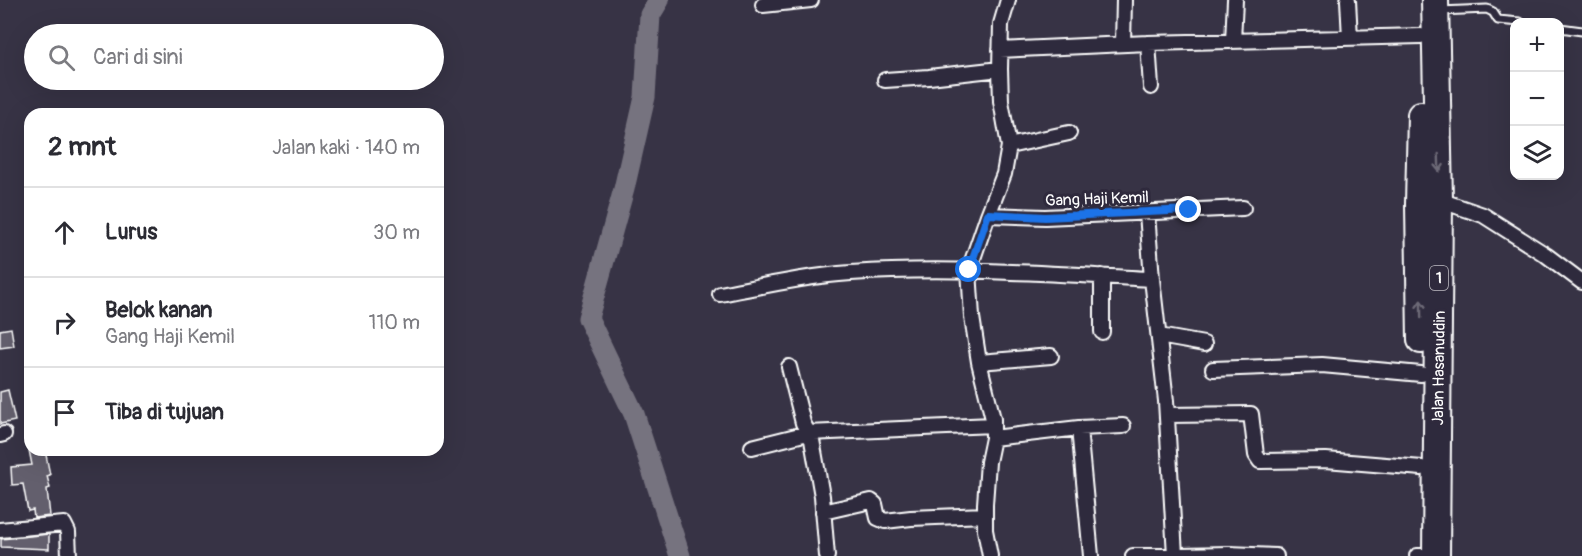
<!DOCTYPE html>
<html lang="id">
<head>
<meta charset="utf-8">
<style>
	:root { --surface:#fff; --page:#f7f7f7; --text:#2b2b33; --muted:#7c7c81; --line:#e1e1e2 }
	body { margin:0; font-family:Pangolin,sans-serif; background:var(--page); color:var(--text) }
	.controls { position:absolute; right:18px; top:18px; display:grid; overflow:hidden; border-radius:12px; box-shadow:0 6px 24px #0002 }
	.controls button { width:54px; height:54px; display:grid; place-items:center; padding:0; border:0; border-bottom:2px solid var(--line); background:var(--surface); color:var(--text); font:30px sans-serif }
	.stop { position:absolute; width:18px; height:18px; margin:-14px; border:4px solid #1a73e8; border-radius:50%; background:#fff }
	.stop.end { background:#1a73e8; border-color:#fff; box-shadow:0 2px 6px #0008 }
	.list { margin:0; padding:0; list-style:none }
	h2 { display:flex; justify-content:space-between; align-items:center; height:78px; margin:0; padding:0 24px; font-size:26px }
	h2 small { font-size:20px; font-weight:400; color:var(--muted) }
	.list li { display:grid; grid-template-columns:39px 1fr auto; gap:18px; align-items:center; box-sizing:border-box; height:90px; padding:0 24px; border-top:2px solid var(--line) }
	.list b { display:block; font-size:22px; white-space:nowrap }
	.list p { margin:0; font-size:20px; white-space:nowrap; color:var(--muted) }
	.list em { font-size:20px; font-style:normal; color:var(--muted) }
	.icon { flex:none; width:33px; height:33px; fill:none; stroke:currentColor; stroke-width:2; stroke-linecap:round; stroke-linejoin:round }
	.map { position:relative; flex:none; width:1582px; height:556px; overflow:hidden }
	.search { position:absolute; background:var(--surface); box-shadow:0 6px 24px #0002; left:24px; top:24px; width:420px; height:66px; display:flex; align-items:center; gap:15px; box-sizing:border-box; padding:0 21px; border-radius:33px; color:var(--muted); font-size:22px }
	.panel { position:absolute; background:var(--surface); box-shadow:0 6px 24px #0002; left:24px; top:108px; width:420px; height:348px; border-radius:18px }
	.map>svg:first-child { display:block }
	.lines { fill:none; stroke-linecap:round; stroke-linejoin:round }
	.river { stroke:#76737f; stroke-width:21 }
	.building { fill:#635f6d; stroke:#fff; stroke-width:1.5 }
	.lane-casing { stroke:#fff; stroke-width:11 }
	.street-casing { stroke:#fff; stroke-width:18 }
	.highway-casing { stroke:#fff; stroke-width:30 }
	.lane { stroke:#2f2a3d; stroke-width:7 }
	.street { stroke:#2f2a3d; stroke-width:14 }
	.highway { stroke:#2f2a3d; stroke-width:26 }
	.oneway { stroke:#6d6a77 }
	.route { stroke:#1a73e8; stroke-width:8 }
	.labels { text-anchor:middle; stroke-width:6; stroke-linejoin:round; paint-order:stroke }
	.shield { fill:#2f2a3d; stroke:#c1bfc5; stroke-width:1.5 }
	.shield-label { font-size:15px; font-weight:bold; fill:#fff }
	.street-label { font-size:16px; fill:#fff; stroke:#2f2a3d }
</style>
</head>
<body>
<div class="map">
<svg width="1582" height="556" viewBox="0 0 1582 556">
	<rect width="100%" height="100%" fill="#373345"/>
	<filter id="ink" filterUnits="userSpaceOnUse"><feTurbulence type="fractalNoise" baseFrequency=".0167" numOctaves="2"/><feDisplacementMap in="SourceGraphic" scale="12" xChannelSelector="R" yChannelSelector="G"/><feConvolveMatrix kernelMatrix="1 2 1 2 8 2 1 2 1" color-interpolation-filters="sRGB"/></filter>
	<g filter="url(#ink)">
		<g class="lines">
			<!-- river -->
			<path class="river" d="M 659,0 L 650,15 L 645,97 L 624,189 L 588,318 L 634,414 L 680,556"/>
		</g>
		<!-- building -->
		<path class="building" d="M 11,328 L 14,346 L 0,348 L 0,330 Z
			M 8,390 L 15,421 L 0,424 L 0,392 Z
			M 29,450 L 45,450 L 50,475 L 47,476 L 50,488 L 47,489 L 50,516 L 34,518 L 33,510 L 28,511 L 23,484 L 12,485 L 11,467 L 32,465 Z
			M 49,534 L 49,549 L 1,547 L 1,539 Z"/>
		<g class="lines">
			<!-- lane casing -->
			<g class="lane-casing">
				<path id="lane" d="M 1440,11 L 1487,9 L 1493,12 L 1498,20 L 1520,22
					M 1560,28 L 1582,31"/>
			</g>
			<!-- street casing -->
			<g class="street-casing">
				<path id="street" d="M 1348,0 L 1350,38
					M 763,5 L 811,0
					M 1233,41 L 1235,0
					M 1148,43 L 1151,87
					M 1123,44 L 1124,0
					M 1000,50 L 1148,43 L 1421,36
					M 885,80 L 929,77 L 1000,69
					M 1009,146 L 1069,133
					M 1439,200 L 1483,215 L 1546,255 L 1582,282
					M 1147,213 L 1152,279 L 1166,401 L 1175,555
					M 988,215 L 1045,217 L 1243,208
					M 1102,276 L 1102,332
					M 720,294 C 763,286 807,276 851,273 C 951,266 1052,274 1152,279
					M 1159,336 L 1204,344
					M 979,362 L 1051,356
					M 789,367 L 803,423 L 812,440 L 822,496 L 827,556
					M 1213,369 L 1322,365 L 1421,374
					M 1167,415 L 1251,414 L 1256,455 L 1260,461 L 1326,460 L 1422,468
					M 1079,428 L 1091,556
					M 0,435 L 4,434
					M 993,438 L 1079,428 L 1123,426
					M 752,447 L 808,433 L 993,425
					M 823,512 L 871,501 L 875,504 L 878,518 L 885,521 L 911,518 L 985,515
					M 0,530 L 64,524 L 68,532 L 69,556
					M 990,556 L 985,530 L 985,504 L 988,462 L 993,438 L 993,419 L 979,362 L 972,317 L 969,270 L 988,215 L 1004,174 L 1009,146 L 1001,101 L 1000,69 L 1001,24 L 1008,0
					M 1133,556 L 1229,554 L 1276,556
					M 1417,556 L 1421,556"/>
			</g>
			<!-- highway casing -->
			<g class="highway-casing">
				<path id="highway" d="M 1435,0 L 1439,200 L 1436,556
					M 1421,115 L 1419,204 L 1421,340"/>
			</g>
			<!-- lane -->
			<use href="#lane" class="lane"/>
			<!-- street -->
			<use href="#street" class="street"/>
			<!-- highway -->
			<use href="#highway" class="highway"/>
		</g>
		<!-- one-way arrows -->
		<defs><path id="oneway-shaft" d="M-6 0H5M1.5-3L5.5 0L1.5 3" fill="none" stroke-width="1.6" stroke-linecap="round" stroke-linejoin="round" transform="scale(1.5)"/></defs>
		<g class="oneway">
			<use href="#oneway-shaft" transform="translate(1439 163) rotate(88)"/>
			<use href="#oneway-shaft" transform="translate(1421 309) rotate(-91)"/>
		</g>
	</g>
	<g class="lines" filter="url(#ink)">
		<!-- route -->
		<path class="route" d="M 969,270 L 988,214 L 1045,217 L 1189,210"/>
	</g>
	<g class="labels">
		<!-- shield labels -->
		<rect class="shield" x="1430" y="266" width="18" height="24" rx="4.5"/>
		<g class="shield-label">
			<text x="1439" y="283">1</text>
		</g>
		<!-- street labels -->
		<g class="street-label">
			<text transform="translate(1097 198) rotate(-2)" y="6">Gang Haji Kemil</text>
			<text transform="translate(1438 368) rotate(-89)" y="6">Jalan Hasanuddin</text>
		</g>
	</g>
</svg>
<div class="controls">
<button>+</button>
<button>−</button>
<button><svg class="icon" aria-label="layers" viewBox="0 0 24 24"><path d="M12 4l9 5-9 5-9-5zM3 14l9 5 9-5"/></svg></button>
</div>
<div class="stop" style="left:969px;top:270px"></div>
<div class="stop end" style="left:1189px;top:210px"></div>
<div class="search"><svg class="icon" aria-label="search" viewBox="0 0 24 24"><circle cx="10" cy="10" r="6"/><path d="M15 15l6 6"/></svg>Cari di sini</div>
<section class="panel">
<h2>2 mnt<small>Jalan kaki · 140 m</small></h2>
<ul class="list">
<li><svg class="icon" aria-label="ahead" viewBox="0 0 24 24"><path d="M12 20V5M6 11l6-6 6 6"/></svg><div><b>Lurus</b></div><em>30 m</em></li>
<li><svg class="icon" aria-label="right" viewBox="0 0 24 24"><path d="M7 20v-9h11M14 6l5 5-5 5"/></svg><div><b>Belok kanan</b><p>Gang Haji Kemil</p></div><em>110 m</em></li>
<li><svg class="icon" aria-label="arrive" viewBox="0 0 24 24"><path d="M6 21V4h12l-3 4 3 4H6"/></svg><div><b>Tiba di tujuan</b></div></li>
</ul>
</section>
</div>
</body>
</html>
